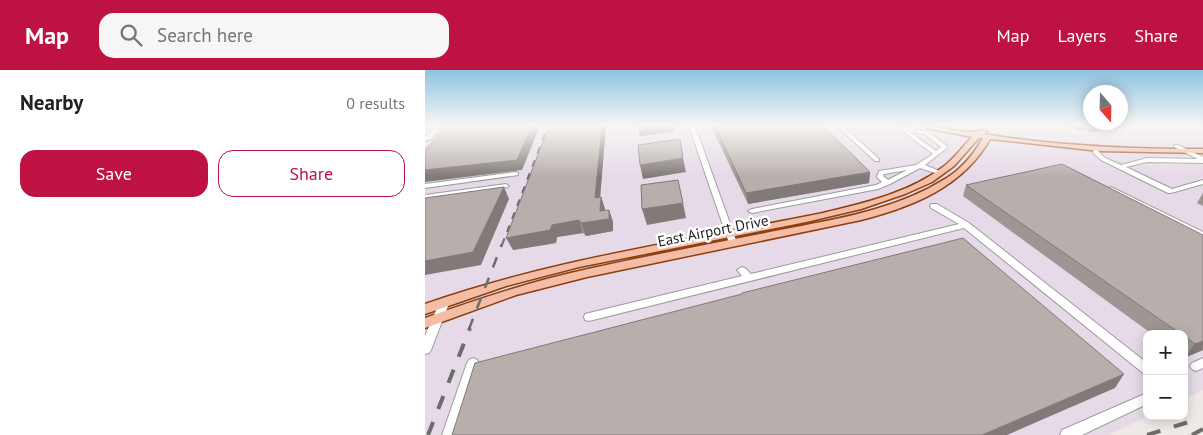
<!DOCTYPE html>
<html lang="en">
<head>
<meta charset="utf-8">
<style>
	:root { --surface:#fff; --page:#f6f6f6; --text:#202124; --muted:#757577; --line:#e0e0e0; --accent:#bd1242 }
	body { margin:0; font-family:"PT Sans",sans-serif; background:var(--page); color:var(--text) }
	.controls { position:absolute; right:15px; bottom:15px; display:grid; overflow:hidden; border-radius:10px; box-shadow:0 2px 12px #0003 }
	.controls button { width:45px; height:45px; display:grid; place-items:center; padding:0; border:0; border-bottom:1px solid var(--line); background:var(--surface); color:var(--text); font:25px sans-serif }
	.compass { position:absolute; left:658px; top:15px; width:45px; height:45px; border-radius:50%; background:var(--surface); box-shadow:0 2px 12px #0003; rotate:160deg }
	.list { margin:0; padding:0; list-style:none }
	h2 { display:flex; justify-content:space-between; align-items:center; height:65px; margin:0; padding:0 20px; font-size:21px }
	h2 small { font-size:16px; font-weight:400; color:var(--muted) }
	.actions { display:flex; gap:10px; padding:15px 20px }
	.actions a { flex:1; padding:11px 0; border:1px solid var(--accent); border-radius:15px; text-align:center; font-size:18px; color:var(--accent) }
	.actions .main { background:var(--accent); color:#fff }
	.icon { flex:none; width:28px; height:28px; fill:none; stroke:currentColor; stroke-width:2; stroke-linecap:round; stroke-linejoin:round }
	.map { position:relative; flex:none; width:778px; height:365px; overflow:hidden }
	header { display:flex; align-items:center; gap:30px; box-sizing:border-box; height:70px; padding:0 25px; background:var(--accent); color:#fff }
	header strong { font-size:24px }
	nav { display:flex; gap:28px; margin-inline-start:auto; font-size:18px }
	.search { width:350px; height:45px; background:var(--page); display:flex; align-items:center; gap:12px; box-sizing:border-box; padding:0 18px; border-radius:15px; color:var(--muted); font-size:19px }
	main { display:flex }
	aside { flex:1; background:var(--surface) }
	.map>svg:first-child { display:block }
	.industrial { fill:#e6d9e8 }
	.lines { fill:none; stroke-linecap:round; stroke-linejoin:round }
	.minor-casing { stroke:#9c9c9c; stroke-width:2 }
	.major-casing { stroke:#8d3f0e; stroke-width:3 }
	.minor { fill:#fff; fill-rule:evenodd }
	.major { fill:#f4bda7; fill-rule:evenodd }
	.rail-far2 { stroke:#6d6d6d; stroke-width:2; stroke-dasharray:7 7; stroke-linecap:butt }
	.rail-far1 { stroke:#6d6d6d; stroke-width:2.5; stroke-dasharray:11 11; stroke-linecap:butt }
	.rail { stroke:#6d6d6d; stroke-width:4; stroke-dasharray:14 14; stroke-linecap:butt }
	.wall { fill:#9e9694 }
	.shaded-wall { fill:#817a78 }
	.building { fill:#b8afac; stroke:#817a78 }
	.labels { text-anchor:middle; stroke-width:5; stroke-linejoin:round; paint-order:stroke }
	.street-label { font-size:15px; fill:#1f1f1f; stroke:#fff }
</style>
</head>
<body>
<header>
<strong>Map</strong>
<div class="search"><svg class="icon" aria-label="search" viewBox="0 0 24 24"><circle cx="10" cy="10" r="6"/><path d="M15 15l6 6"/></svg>Search here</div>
<nav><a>Map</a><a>Layers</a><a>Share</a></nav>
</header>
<main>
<aside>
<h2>Nearby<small>0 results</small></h2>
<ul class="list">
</ul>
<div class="actions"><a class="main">Save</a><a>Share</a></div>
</aside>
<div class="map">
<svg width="778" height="365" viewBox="0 0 778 365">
	<rect width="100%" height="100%" fill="#efeae7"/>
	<!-- industrial -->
	<path class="industrial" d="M 0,56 L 778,56 L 778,320 L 759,329 L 759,264 L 722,264 L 723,346 L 684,365 L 0,365 Z"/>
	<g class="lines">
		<!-- minor casing -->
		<g class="minor-casing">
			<path id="minor" d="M 11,56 L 17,56 L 6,69 L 0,71 L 0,67 Z
				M 264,56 L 270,56 L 312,173 L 311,175 L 305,175 L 304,173 Z
				M 412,56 L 418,56 L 454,89 L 454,91 L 450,91 Z
				M 478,57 L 504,62 L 522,76 L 522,78 L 500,95 L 517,102 L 517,104 L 513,104 L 495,98 L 465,114 L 453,119 L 327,143 L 323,141 L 327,139 L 451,115 L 457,112 L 452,107 L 454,101 L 491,95 L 508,84 L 476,60 L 476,58 ZM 485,62 L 500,64 L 516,77 L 511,81 ZM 482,100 L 463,110 L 458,106 L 459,104 Z
				M 749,75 L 753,75 L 778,87 L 778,93 L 722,92 L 701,97 L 747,119 L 778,110 L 778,114 L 746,123 L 743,123 L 676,90 L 668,83 L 669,78 L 673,78 L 674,82 L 680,88 L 696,95 L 722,88 L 773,89 L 749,77 Z
				M 91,102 L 93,103 L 93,105 L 0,118 L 0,114 Z
				M 81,114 L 84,116 L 83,117 L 0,129 L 0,125 Z
				M 686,117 L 778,162 L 778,167 L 684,120 L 684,118 Z
				M 506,134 L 512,134 L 544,153 L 722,293 L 722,305 L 718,303 L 539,158 L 164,251 L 160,250 L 159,247 L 160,244 L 164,243 L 317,206 L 312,200 L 317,197 L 320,198 L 326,204 L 534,154 L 506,138 L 505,136 Z
				M 20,228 L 24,229 L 25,231 L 6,280 L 4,283 L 0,284 L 0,266 L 15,231 L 16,229 Z
				M 48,288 L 52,290 L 54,293 L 31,365 L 17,365 L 42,293 L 44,290 Z
				M 778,288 L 778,298 L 771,301 L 767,299 L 765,296 L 767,293 Z
				M 722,323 L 722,334 L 657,365 L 635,365 L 637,360 Z"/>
		</g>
		<!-- major casing -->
		<g class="major-casing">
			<path id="major" d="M 499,56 C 518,56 541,66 558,60 L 562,62 L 559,64 C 632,76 705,79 778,79 L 778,83 L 674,81 L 565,69 C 538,117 487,137 436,150 L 162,207 L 91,225 L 0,258 L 0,248 C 54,229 107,211 163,199 C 227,185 291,173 355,160 C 412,149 470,140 520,109 C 537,99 548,85 558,68 L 554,68 L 529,96 L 507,112 L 480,124 L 436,139 L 381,152 L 154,197 L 81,216 L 0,244 L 0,234 C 129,189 265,170 398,143 C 439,133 484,123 518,97 C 529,89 537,77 547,67 L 502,58 Z"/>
		</g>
		<!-- minor -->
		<use href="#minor" class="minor"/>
		<!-- major -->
		<use href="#major" class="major"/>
		<!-- rail-far2 -->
		<path class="rail-far2" d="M 77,175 L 123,56"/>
		<!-- rail-far1 -->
		<path class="rail-far1" d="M 44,259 L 77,174"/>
		<!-- rail -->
		<path class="rail" d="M 3,365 L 45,258
			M 722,365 L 767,351
			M 767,365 L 778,359"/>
	</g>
	<!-- wall -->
	<path class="wall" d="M 124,56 L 181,56 L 175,127 L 176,127 L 180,139 L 180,141 L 184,140 L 188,152 L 188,161 L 161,166 L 158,163 L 132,167 L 131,173 L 88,180 Z
		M 286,56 L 398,56 L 445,102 L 444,113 L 323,134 Z
		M 641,56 L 706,56 L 666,62 L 659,60 L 652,61 Z
		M 541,115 L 778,165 L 778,280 L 759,288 L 759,264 L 727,264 L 538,126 Z
		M 778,123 L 778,136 L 772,133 Z"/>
	<!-- shaded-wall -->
	<path class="shaded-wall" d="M 107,56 L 115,56 L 97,100 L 0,112 L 0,100 Z
		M 177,56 L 181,56 L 174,140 L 170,128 Z
		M 212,56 L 250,56 L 251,59 L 249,60 L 249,62 L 215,66 Z
		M 654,56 L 660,56 L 659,60 L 652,61 Z
		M 668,56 L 706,56 L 666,62 Z
		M 258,88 L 261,102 L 218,109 L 215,95 Z
		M 445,102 L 444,113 L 323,134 L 321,123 Z
		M 79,117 L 84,129 L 56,195 L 0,205 L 0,191 Z
		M 176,127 L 180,139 L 179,150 L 184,140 L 188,152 L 188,161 L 161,166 L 156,153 L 175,141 Z
		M 258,133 L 261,148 L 222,155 L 217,139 Z
		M 154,150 L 158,163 L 132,167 L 131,173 L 88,180 L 81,168 L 127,155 Z
		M 778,271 L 778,280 L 759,288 L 770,274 Z
		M 699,304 L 690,318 L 582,365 L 557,365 Z"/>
	<!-- building -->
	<path class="building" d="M 22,56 L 107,56 L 92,90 L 0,100 L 0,80 Z
		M 124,56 L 177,56 L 170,128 L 176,127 L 175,141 L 184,140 L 184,149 L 156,153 L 154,150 L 127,155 L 125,160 L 81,168 Z
		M 290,56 L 398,56 L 445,102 L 321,123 Z
		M 255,69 L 258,88 L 215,95 L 213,75 Z
		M 637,94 L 778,165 L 778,271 L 770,274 L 759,266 L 759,264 L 756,264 L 541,115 Z
		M 253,110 L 258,133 L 217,139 L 216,115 Z
		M 79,117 L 48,182 L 0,191 L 0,128 Z
		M 538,168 L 699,304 L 557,365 L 27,365 L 50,293 L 317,224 L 317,223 Z"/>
	<!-- sky -->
	<linearGradient id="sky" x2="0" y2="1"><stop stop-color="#8fc3e1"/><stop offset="0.52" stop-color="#f8f6f4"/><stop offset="1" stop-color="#f8f6f4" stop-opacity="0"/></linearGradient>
	<rect width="778" height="107" fill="url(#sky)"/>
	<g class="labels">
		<!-- street labels -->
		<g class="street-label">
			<text transform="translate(288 161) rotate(-11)" y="5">East Airport Drive</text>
		</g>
	</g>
</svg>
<div class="controls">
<button>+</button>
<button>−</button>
</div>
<svg class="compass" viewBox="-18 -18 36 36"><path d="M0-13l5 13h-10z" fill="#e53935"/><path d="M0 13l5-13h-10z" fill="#757577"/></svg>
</div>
</main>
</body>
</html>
